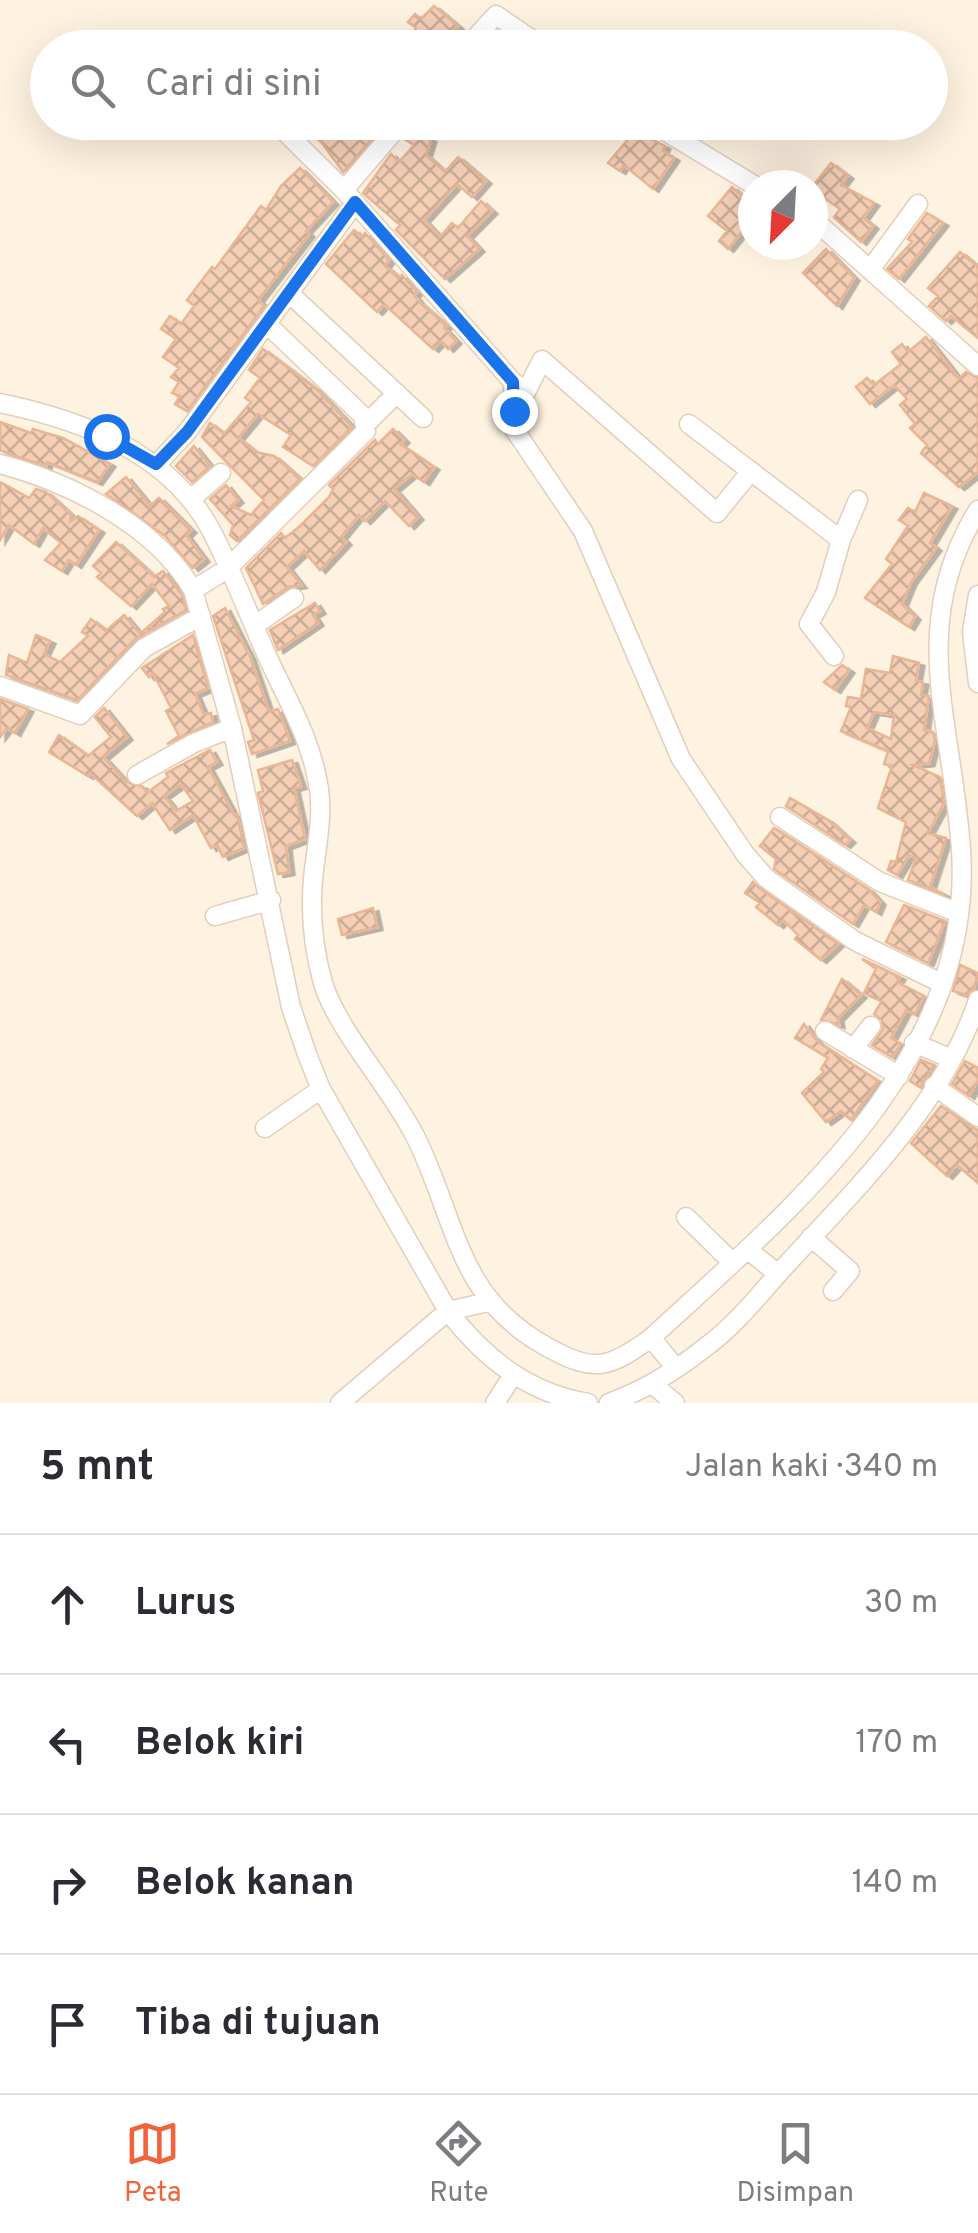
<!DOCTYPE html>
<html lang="id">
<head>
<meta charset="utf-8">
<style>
	:root { --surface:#fff; --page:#f7f7f7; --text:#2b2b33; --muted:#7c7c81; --line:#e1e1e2; --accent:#ef643d }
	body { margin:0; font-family:Overpass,sans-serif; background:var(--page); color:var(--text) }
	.compass { position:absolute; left:738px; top:170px; width:90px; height:90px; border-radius:50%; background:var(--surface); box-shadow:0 10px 40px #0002; rotate:204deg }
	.stop { position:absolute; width:30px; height:30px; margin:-22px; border:8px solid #1a73e8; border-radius:50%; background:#fff }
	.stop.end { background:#1a73e8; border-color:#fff; box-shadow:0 2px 10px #0008 }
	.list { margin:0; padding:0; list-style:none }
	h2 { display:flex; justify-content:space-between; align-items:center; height:130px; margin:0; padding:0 40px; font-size:42px }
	h2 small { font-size:32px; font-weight:400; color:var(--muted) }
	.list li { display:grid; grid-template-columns:65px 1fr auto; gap:30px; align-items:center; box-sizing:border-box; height:140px; padding:0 40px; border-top:2px solid var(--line) }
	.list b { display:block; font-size:38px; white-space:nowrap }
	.list em { font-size:32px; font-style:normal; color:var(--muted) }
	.icon { flex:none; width:55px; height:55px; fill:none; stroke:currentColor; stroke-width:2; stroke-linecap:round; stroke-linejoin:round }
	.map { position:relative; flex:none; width:978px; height:1403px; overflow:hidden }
	.search { position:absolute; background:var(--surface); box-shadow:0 10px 40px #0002; left:30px; right:30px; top:30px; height:110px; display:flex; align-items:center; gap:25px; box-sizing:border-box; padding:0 35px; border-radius:55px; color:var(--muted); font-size:38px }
	.sheet { height:690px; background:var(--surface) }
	nav { display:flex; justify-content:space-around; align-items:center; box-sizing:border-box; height:140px; border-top:2px solid var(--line); background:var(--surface); font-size:28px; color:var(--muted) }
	nav a { display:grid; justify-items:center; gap:5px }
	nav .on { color:var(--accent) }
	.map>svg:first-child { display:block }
	.building { fill:url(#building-cross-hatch); stroke:#e8b595; stroke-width:2.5; fill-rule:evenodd; filter:url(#shadow) }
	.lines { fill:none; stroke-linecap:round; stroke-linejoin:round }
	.minor-casing { stroke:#e2cebb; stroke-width:21 }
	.minor { stroke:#fff; stroke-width:18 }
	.route { stroke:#1a73e8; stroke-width:12 }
</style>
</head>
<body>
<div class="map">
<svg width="978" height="1403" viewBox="0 0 978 1403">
	<defs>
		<pattern id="building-cross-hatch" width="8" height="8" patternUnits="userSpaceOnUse" patternTransform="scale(2.5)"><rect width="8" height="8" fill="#f4cfb6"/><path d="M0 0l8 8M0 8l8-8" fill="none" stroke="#caab96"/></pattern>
		<filter id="shadow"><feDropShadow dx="5.5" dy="3" stdDeviation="0" flood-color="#0004"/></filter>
	</defs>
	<rect width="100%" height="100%" fill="#fef2e0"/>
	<!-- building -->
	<path class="building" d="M 434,6 L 458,26 L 453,31 L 458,34 L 445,48 L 402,48 L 416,28 L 408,22 L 415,14 L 421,19 Z
		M 298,122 L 361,122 L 374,136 L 343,172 L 322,143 Z
		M 413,128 L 431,139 L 426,155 L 445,172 L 458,157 L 486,181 L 472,197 L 457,184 L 424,220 L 440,237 L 452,223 L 458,228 L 481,201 L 492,211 L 467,236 L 479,249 L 445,279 L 396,230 L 400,225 L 363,193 L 391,154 L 399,162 L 414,145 L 404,139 Z
		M 635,131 L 665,146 L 663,151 L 674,158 L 653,189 L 624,165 L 620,171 L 608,163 Z
		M 831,163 L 848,176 L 841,185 L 874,203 L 863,218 L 873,226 L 861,242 L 834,217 L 840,209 L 820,195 L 813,204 L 813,186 Z
		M 300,168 L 333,202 L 306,231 L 309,234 L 258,300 L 264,306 L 187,411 L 175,404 L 180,396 L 172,393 L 179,382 L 171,377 L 179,368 L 163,357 L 176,339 L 161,329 L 170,316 L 181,324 L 194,306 L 187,300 L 212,267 L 215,269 L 261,206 L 266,210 L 281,186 Z
		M 732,187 L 753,206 L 753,234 L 745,228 L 728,249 L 719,241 L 727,231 L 708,216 Z
		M 927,213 L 943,223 L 899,279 L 887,269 L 912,242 L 908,239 Z
		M 354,230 L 362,237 L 365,233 L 389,260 L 385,266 L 399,278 L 402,275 L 417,292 L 414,295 L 420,303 L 447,326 L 444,328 L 456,341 L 448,349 L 441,341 L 433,349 L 384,304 L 377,312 L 326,264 Z
		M 826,249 L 854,278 L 837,306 L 803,273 Z
		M 960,252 L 978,267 L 978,338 L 951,316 L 946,321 L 929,306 L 938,296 L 928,288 Z
		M 926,337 L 959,379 L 966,372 L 978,378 L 978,472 L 959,487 L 921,453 L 927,445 L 910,428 L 915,424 L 900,405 L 907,399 L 894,385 L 870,404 L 856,387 L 867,378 L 874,385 L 901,364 L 892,352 L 902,344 L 908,352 Z
		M 263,349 L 316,389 L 352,427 L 313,466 L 283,447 L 291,435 L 258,414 L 238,438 L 256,452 L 274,456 L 300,479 L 237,541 L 230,535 L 233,525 L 210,499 L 226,485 L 238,500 L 231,506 L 251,515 L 264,500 L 202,437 L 210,423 L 224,434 L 251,402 L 245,398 L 260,378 L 249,370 Z
		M 0,422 L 31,433 L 33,429 L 63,438 L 110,464 L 97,482 L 47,462 L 46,466 L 15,456 L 0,450 Z
		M 393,429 L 404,440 L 400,444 L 434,467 L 424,482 L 412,474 L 394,489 L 418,517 L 409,526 L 385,501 L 365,521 L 359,515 L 341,537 L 346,542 L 320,570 L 304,551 L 287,567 L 301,585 L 288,587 L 263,604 L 246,568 L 281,533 L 285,538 L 299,527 L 329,497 L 333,489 L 329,485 L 375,440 L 378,444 Z
		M 194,446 L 210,466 L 192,482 L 176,466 Z
		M 126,477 L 150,506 L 159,498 L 191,530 L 186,535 L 204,559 L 193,568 L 165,536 L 106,494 Z
		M 0,482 L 29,498 L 36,489 L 46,492 L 71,515 L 70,522 L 78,516 L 99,530 L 76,565 L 69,560 L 62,571 L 45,560 L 61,543 L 43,528 L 34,544 L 9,525 L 0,540 Z
		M 924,493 L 952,506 L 930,543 L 936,548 L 911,582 L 902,604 L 915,617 L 909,627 L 865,598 L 892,564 L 886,559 L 908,526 L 899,520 L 908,508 L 915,512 Z
		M 116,542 L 154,577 L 163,571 L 182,595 L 186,610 L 135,639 L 77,700 L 6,675 L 9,655 L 27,663 L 36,635 L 50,641 L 44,654 L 60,662 L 88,636 L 82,632 L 91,619 L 106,631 L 124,615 L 140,634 L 165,612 L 163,609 L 169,606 L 152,584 L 131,606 L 97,577 L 101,573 L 93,566 Z
		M 315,603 L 320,611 L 313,615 L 318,623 L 278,650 L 270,630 Z
		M 225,608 L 250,657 L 269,712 L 278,709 L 290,741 L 252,754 L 248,742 L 254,740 L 213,616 Z
		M 193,635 L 208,688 L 195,694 L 204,715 L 211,713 L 213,722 L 167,744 L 179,736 L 166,711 L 171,708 L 153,673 L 149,677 L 142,668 Z
		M 893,656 L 919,663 L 916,680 L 923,682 L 921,695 L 929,696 L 924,730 L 933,732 L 935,740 L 929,763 L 913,765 L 940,777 L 944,803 L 928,833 L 946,838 L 930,887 L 946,895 L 908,880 L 916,858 L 909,855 L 897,875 L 888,870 L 891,861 L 896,862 L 906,822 L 878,808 L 892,766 L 884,764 L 888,751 L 841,731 L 851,707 L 846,706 L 848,697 L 861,699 L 866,669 L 890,673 ZM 874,712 L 894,715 L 891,739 L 867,728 Z
		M 842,665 L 849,670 L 835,690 L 824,682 Z
		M 0,699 L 28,709 L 15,733 L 7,728 L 0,737 Z
		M 104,708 L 127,737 L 103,757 L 126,782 L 142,786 L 147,793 L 168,777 L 166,773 L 210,750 L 217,762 L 208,767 L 234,815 L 237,814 L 244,848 L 223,857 L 217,845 L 211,848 L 193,815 L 170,830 L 152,803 L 137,816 L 90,773 L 88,776 L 49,752 L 59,735 L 88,756 L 111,737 L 95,717 ZM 181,784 L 193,801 L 176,811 L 164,796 Z
		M 292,760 L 301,786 L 294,788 L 305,839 L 286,846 L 289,872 L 278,874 L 258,793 L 263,791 L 258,770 Z
		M 790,798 L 828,820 L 850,840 L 845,845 L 786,806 Z
		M 774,828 L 869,890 L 880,902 L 876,912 L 864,905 L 853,924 L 774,869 L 776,859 L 760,846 Z
		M 753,882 L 759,888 L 838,944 L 821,960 L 795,939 L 798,935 L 783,920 L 778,925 L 756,907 L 760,903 L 745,893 Z
		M 904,905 L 945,921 L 928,963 L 886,942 Z
		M 373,908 L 377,927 L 342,935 L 338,919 Z
		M 862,959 L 900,977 L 897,982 L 924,996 L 915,1014 L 906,1010 L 891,1038 L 901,1044 L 892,1057 L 872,1045 L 883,1029 L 882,1020 L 874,1014 L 882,1001 L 864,993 L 876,969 Z
		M 960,965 L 978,973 L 974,988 L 966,995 L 953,991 Z
		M 842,979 L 861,995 L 838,1018 L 839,1025 L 821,1020 Z
		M 804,1024 L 818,1042 L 878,1081 L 851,1120 L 841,1111 L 826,1122 L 802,1093 L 824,1072 L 821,1069 L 828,1058 L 795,1038 Z
		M 921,1060 L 934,1065 L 920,1087 L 910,1081 Z
		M 965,1061 L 978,1068 L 978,1080 L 969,1096 L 952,1084 Z
		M 941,1106 L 978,1131 L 978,1183 L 957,1165 L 947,1176 L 911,1143 Z"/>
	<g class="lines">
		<!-- minor casing -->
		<g class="minor-casing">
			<path id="minor" d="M 466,48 L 496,15 L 544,48
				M 275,122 L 344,190 L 402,122
				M 650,122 L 754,185
				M 344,190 L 513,382 L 514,429 L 583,531 L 681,759 L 745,854 L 766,878 L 855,941 L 943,984
				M 813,219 L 978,366
				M 872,267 L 918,204
				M 290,294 L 423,418
				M 513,382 L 526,392 L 542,360 L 717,513 L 751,471
				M 0,403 C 82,420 171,453 212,532 C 231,569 247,610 264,649 C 285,697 311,736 319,789 C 323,819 316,849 313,879 C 310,915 313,948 323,983 C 337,1030 392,1089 416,1138 C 458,1223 456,1298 549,1348 C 596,1374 610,1367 651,1338 C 790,1210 975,1060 961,850 C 953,724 906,626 978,510
				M 367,423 L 397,393
				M 689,424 L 841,540 L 858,500
				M 0,464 C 71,483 155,525 193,590 L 232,728 L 291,1007 L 308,1057 L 321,1089 L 448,1311 C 484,1358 528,1393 588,1403
				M 156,465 L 187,432 L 355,203
				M 191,499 L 221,473
				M 193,590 L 227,569 L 366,431 L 363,416 L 268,325
				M 978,595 L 972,632 L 978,683
				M 254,626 L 294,598
				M 834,656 L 809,624 L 826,592 L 841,540
				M 0,686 L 80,715 L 144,648 L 201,616
				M 137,775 L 194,743 L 232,728
				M 780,817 L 880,882 L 959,913
				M 215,916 L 271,900
				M 825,1031 L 899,1076
				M 914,1043 L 952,1059
				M 853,1049 L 871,1026
				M 934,1086 L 978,1117
				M 265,1128 L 321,1089
				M 686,1217 L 731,1261
				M 811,1237 L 850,1271 L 833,1291
				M 747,1249 L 778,1274
				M 651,1338 L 676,1368
				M 652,1384 L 675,1403
				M 340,1403 L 448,1311 L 488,1302
				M 495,1403 L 513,1375
				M 609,1403 C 645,1390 677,1370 707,1346 C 737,1324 762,1291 787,1264 C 859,1186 944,1103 978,1000"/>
		</g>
		<!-- minor -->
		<use href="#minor" class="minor"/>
	</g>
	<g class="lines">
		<!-- route -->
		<path class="route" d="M 106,436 L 156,464 L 187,432 L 355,202 L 513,382 L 514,411"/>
	</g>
</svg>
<svg class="compass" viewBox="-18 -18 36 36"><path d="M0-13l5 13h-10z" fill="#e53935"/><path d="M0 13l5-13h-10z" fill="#7c7c81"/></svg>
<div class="stop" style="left:106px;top:436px"></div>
<div class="stop end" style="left:514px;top:411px"></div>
<div class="search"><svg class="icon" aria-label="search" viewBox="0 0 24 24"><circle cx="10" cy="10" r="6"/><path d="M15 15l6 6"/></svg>Cari di sini</div>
</div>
<section class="sheet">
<h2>5 mnt<small>Jalan kaki · 340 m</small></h2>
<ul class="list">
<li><svg class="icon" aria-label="ahead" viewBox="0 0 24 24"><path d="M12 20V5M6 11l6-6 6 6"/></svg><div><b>Lurus</b></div><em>30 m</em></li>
<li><svg class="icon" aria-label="left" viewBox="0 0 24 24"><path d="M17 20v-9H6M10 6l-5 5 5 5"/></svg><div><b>Belok kiri</b></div><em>170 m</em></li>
<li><svg class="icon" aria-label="right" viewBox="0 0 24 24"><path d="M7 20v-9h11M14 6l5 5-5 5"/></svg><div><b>Belok kanan</b></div><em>140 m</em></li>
<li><svg class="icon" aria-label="arrive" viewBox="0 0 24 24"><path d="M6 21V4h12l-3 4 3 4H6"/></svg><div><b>Tiba di tujuan</b></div></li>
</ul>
</section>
<nav>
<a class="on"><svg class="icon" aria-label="map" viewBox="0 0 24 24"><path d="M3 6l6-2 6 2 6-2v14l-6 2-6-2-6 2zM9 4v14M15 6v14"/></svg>Peta</a>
<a><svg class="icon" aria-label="directions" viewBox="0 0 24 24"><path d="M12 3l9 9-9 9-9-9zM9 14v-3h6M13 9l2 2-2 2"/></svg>Rute</a>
<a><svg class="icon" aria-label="saved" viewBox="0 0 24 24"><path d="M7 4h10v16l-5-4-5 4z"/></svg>Disimpan</a>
</nav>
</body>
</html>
